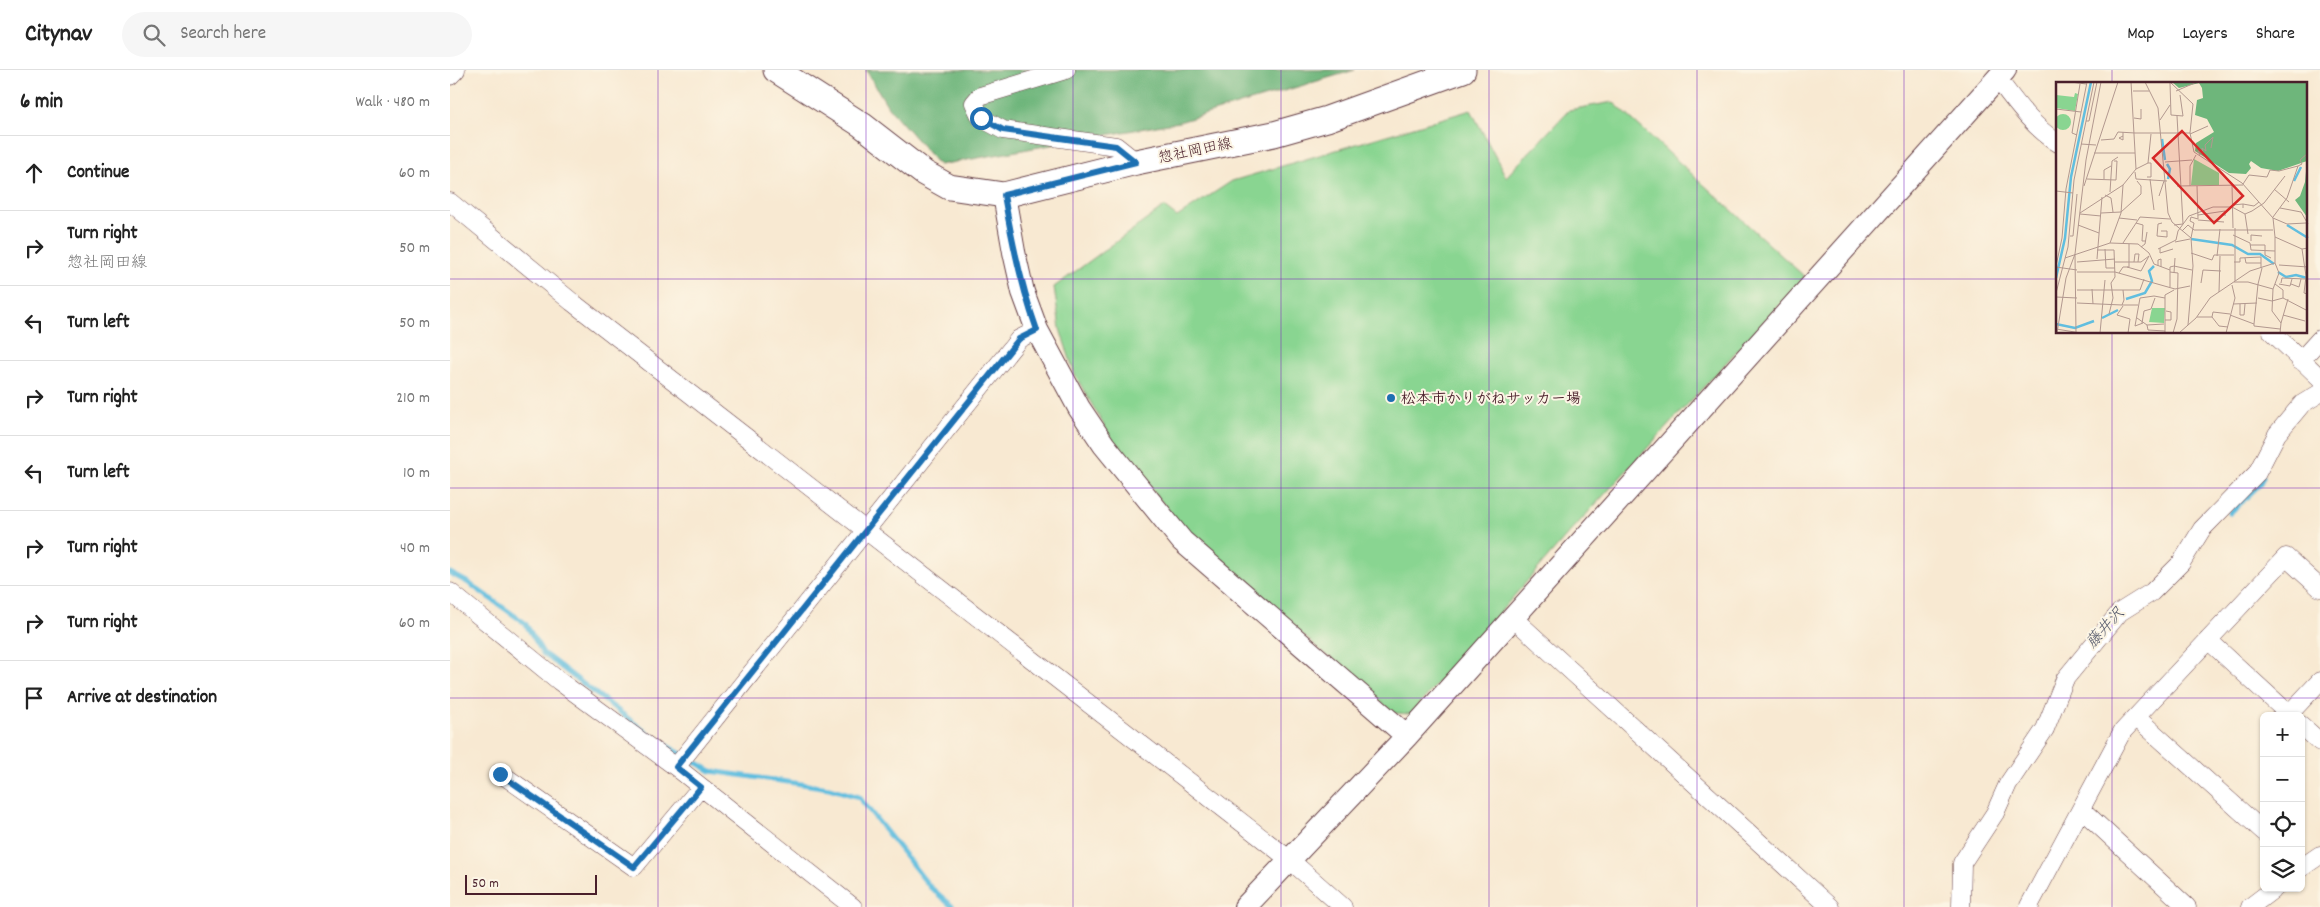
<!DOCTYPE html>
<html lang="en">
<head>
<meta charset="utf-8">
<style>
	:root { --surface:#fff; --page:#f6f6f6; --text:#222; --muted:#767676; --line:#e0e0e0 }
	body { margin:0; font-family:Dekko,"Klee One",sans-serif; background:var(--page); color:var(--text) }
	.controls { position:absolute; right:15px; bottom:15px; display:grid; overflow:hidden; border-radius:8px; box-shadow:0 1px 4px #0004 }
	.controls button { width:45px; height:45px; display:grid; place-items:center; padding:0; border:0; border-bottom:1px solid var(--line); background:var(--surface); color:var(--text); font:25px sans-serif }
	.scale { position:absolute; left:15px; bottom:12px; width:132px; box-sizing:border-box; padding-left:5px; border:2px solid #4a1f2b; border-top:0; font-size:14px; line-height:18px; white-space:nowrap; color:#4a1f2b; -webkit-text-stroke:4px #fcf5e5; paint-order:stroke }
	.stop { position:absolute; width:15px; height:15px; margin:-11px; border:4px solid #1f6fb2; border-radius:50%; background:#fff }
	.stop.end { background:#1f6fb2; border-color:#fff; box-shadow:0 1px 5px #0008 }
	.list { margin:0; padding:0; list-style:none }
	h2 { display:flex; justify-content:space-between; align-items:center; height:65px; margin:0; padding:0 20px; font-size:21px }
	h2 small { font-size:16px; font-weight:400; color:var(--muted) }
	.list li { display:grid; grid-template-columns:32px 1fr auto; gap:15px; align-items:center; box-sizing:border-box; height:75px; padding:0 20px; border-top:1px solid var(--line) }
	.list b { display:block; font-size:19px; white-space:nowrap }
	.list p { margin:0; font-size:16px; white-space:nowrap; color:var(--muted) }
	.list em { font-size:16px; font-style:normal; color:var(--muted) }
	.icon { flex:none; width:28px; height:28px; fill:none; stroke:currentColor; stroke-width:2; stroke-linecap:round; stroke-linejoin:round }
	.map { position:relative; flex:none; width:1870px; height:837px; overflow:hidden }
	header { display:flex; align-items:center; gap:30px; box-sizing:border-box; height:70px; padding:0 25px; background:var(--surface); border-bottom:1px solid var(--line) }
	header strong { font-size:24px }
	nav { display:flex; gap:28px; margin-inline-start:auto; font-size:18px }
	.search { width:350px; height:45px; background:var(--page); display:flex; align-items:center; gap:12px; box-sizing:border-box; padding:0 18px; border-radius:28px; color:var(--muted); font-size:19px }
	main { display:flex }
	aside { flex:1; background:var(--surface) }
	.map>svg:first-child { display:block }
	.green { fill:#89d591; stroke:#6a7a5e }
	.forest { fill:#6eb67b; stroke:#5c6a53 }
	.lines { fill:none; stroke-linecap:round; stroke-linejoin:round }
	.stream { stroke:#61bedf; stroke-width:5 }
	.minor-casing { stroke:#643d44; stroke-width:19 }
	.tertiary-casing { stroke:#643d44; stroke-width:24 }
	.secondary-casing { stroke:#643d44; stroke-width:27 }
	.minor { stroke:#fff; stroke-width:18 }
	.tertiary { stroke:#fff; stroke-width:22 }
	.secondary { stroke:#fff; stroke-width:25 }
	.route { stroke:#1f6fb2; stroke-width:6 }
	.grid { fill:none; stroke:#7b2cbf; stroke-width:1; stroke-opacity:0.55 }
	.poi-dot { fill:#1f6fb2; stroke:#fcf5e5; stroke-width:2 }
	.labels { text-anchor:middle; stroke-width:4; stroke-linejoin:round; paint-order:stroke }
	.street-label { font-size:15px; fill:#4a1f2b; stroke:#fcf5e5 }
	.poi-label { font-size:15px; font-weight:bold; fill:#4a1f2b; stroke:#fcf5e5; text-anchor:start }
	.water-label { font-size:16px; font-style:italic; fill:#52576a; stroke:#fcf5e5 }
	.inset-river { fill:none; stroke:#61bedf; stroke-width:2.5 }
	.inset-road { fill:none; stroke:#b2988f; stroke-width:1 }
	.view { fill:#d62828; fill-opacity:0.15; stroke:#d62828; stroke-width:2.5 }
	.inset-edge { fill:none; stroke:#4a1f2b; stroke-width:2.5 }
</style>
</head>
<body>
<header>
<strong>Citynav</strong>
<div class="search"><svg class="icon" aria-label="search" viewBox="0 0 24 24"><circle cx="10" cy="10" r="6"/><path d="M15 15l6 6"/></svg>Search here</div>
<nav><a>Map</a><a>Layers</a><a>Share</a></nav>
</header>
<main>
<aside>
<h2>6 min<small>Walk · 480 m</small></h2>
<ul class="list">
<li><svg class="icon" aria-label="ahead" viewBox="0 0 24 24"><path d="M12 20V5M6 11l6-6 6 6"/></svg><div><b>Continue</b></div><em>60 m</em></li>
<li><svg class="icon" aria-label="right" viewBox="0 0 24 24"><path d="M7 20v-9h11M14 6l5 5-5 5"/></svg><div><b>Turn right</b><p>惣社岡田線</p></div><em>50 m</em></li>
<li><svg class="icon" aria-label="left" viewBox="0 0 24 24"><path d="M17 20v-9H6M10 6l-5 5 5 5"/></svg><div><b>Turn left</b></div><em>50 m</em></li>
<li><svg class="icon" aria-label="right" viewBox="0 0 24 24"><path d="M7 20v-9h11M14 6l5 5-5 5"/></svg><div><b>Turn right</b></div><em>210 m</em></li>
<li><svg class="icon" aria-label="left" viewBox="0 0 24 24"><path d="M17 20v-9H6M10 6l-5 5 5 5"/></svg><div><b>Turn left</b></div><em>10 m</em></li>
<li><svg class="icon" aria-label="right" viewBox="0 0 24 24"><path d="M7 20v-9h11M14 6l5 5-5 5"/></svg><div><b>Turn right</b></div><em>40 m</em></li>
<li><svg class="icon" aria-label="right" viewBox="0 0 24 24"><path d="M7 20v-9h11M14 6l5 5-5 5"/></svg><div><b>Turn right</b></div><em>60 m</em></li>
<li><svg class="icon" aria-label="arrive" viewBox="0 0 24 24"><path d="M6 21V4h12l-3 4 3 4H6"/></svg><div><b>Arrive at destination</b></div></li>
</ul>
</aside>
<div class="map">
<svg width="1870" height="837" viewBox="0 0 1870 837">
	<rect width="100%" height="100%" fill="#fcf5e5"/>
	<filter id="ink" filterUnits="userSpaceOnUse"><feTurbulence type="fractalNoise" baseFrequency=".02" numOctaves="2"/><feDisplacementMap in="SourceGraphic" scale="10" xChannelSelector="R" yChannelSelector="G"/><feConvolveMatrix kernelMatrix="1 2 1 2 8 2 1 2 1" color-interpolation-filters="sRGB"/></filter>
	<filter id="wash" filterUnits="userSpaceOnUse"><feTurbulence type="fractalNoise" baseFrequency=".0096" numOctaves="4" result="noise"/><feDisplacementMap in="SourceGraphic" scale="20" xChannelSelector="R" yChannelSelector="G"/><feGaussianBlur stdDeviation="1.12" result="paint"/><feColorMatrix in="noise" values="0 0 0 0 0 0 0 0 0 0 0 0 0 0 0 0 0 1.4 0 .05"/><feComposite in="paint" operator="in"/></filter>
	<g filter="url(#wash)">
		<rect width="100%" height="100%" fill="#f8e9d2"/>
		<!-- green -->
		<path class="green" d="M 1163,32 L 1355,207 L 1120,462 L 961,644 L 944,643 L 740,468 L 660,366 L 625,305 L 610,259 L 604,217 L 714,137 L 727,147 L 782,111 L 1021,40 L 1056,107 L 1119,40 Z"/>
		<!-- forest -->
		<path class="forest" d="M 416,0 L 905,0 L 729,52 L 489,95 L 438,37 Z"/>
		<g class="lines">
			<!-- stream -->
			<path class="stream" d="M 1780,443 L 1809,415 L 1813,407
				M 0,503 L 17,512 L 75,553 L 93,583 L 205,669 L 261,701 L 379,718 L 409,727 L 480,817 L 503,837
				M 1520,817 L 1521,837"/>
		</g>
	</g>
	<g filter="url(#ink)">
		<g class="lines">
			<!-- minor casing -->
			<g class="minor-casing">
				<path id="minor" d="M 616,0 L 530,26 L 524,33 L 531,48 L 553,60 L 666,76 L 686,92
					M 0,6 L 6,0
					M 1547,8 C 1565,32 1582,56 1608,73
					M 0,132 L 122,232 L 840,790 L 893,837
					M 1822,262 L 1870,308
					M 1850,291 L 1870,269
					M 0,522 L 109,611 L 226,697 L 403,837
					M 1062,547 L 1380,837
					M 1758,570 L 1841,646
					M 1839,644 L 1870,611
					M 1687,648 L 1814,762
					M 1851,655 L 1870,672
					M 226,697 L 569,269 L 587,260
					M 50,703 L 184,797 L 251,717
					M 1631,739 L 1737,837
					M 1851,798 L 1870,785
					M 1511,837 L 1512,793 L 1545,743 L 1558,714 L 1595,659 L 1615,609 L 1670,542 L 1702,522 L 1731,493 L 1752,459 L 1807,403 L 1827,364 L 1852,334 L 1870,323
					M 1580,837 L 1579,836 L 1672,662 L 1836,487 L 1870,518
					M 1800,837 L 1825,818"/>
			</g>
			<!-- tertiary casing -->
			<g class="tertiary-casing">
				<path id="tertiary" d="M 554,125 L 564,182 L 573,222 L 587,260 L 629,338 L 654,375 L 732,471 L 957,666
					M 795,837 L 957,666 L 1555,0"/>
			</g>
			<!-- secondary casing -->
			<g class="secondary-casing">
				<path id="secondary" d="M 326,0 L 412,55 L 474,103 L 499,117 L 554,125 L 686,92 L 824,64 L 877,49 L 1013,0"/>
			</g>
			<!-- minor -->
			<use href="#minor" class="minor"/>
			<!-- tertiary -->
			<use href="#tertiary" class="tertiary"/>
			<!-- secondary -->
			<use href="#secondary" class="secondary"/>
		</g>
	</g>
	<g class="lines" filter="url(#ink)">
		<!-- route -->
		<path class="route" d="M 50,704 L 184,797 L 251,717 L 226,697 L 569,269 L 587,260 C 571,216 562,172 554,125 L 686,92 L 666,76 L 553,60 L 531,48"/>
	</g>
	<!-- grid -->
	<path class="grid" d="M 208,0 L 208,837M 416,0 L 416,837M 623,0 L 623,837M 831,0 L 831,837M 1039,0 L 1039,837M 1247,0 L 1247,837M 1454,0 L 1454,837M 1662,0 L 1662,14M 0,209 L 1608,209M 1856,209 L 1870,209M 1662,262 L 1662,837M 0,418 L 1870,418M 0,628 L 1870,628"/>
	<!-- markers -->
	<circle class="poi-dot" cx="941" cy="328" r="5"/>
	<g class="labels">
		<!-- street labels -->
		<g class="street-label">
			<text transform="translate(745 80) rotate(-12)" y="5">惣社岡田線</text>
		</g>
		<!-- poi labels -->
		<g class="poi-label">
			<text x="951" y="333">松本市かりがねサッカー場</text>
		</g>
		<!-- water labels -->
		<g class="water-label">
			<text transform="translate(1654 557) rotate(-48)" y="6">藤井沢</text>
		</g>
	</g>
	<!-- overview -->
	<g transform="translate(1606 12)">
		<rect width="251" height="251" fill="#f8e9d2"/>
		<path d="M 19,11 L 22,12 L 19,29 L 0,26 L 0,13 L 18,15 ZM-1 40a8 8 0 1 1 16 0a8 8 0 1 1-16 0ZM 138,77 L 163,91 L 163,103 L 135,103 ZM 96,226 L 109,226 L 108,241 L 93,240 Z" fill="#89d591"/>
		<path d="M 116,0 L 251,0 L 251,135 L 239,118 L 244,114 L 249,100 L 251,79 L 222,89 L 205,86 L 195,79 L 193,82 L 195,86 L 190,92 L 173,91 L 139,69 L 140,61 L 158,50 L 151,37 L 139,33 L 141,18 L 147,16 L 146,6 L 143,1 L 123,6 Z" fill="#6eb67b"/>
		<path class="inset-river" d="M 106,57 L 109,78M 111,82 L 114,87 L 112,97M 238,99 L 245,85M 231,143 L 252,156M 135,157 L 176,163 L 192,172 L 204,172 L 218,182M 222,190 L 230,195 L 240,193 L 251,196M 0,196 L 9,156 L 15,95 L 35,0M 70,217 L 89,211 L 96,199 L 93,189 L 98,184M 46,236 L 62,228M 0,242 L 19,246 L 38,239"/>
		<path class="inset-road" d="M 15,0 L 30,2M 75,0 L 80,87M 89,0 L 102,26 L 112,131 L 116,140 L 135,156M 114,0 L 137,22 L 134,51 L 138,70 L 186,101 L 217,136 L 219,155 L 219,181 L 194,189 L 154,216 L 140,236 L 123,251M 114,1 L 115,33 L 127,34 L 124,13M 77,9 L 93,9M 120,9 L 141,0M 0,27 L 25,30M 78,36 L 85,37 L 85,27M 104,38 L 114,23M 30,39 L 33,39 L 41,0M 79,51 L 134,51M 134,52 L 152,44M 21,53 L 16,51 L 24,2M 67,54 L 63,56 L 67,58 L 67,50M 45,58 L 58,57 L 62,50 L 79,51M 25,62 L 40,63M 38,71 L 79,71M 144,73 L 142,69 L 147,71 L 146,66 L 150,69 L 149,63 L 157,55 L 155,66M 109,80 L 136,78M 79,90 L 80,97 L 111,99M 91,95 L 95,95 L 95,81 L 92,81 L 95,52M 31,97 L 60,98 L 61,79 L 58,79M 48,97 L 48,88 L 55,84M 94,97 L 98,128M 187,102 L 193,93 L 211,95 L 214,88 L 223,89 L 242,84M 176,103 L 177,146M 28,104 L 62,0M 121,104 L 187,103M 134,104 L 134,84 L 140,73M 141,104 L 142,137M 218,107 L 233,120M 0,109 L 17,111M 54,110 L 56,79 L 62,75M 49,113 L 55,116 L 57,130M 103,114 L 108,99M 187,122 L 198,124 L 203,120M 176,123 L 187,122 L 187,126M 176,125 L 189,132 L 196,129 L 208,121 L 229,94M 224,126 L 245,130 L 252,142M 65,130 L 85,112 L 85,104 L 81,99M 24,131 L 67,103 L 80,87 L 92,81M 45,131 L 65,130M 24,132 L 45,134M 189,132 L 192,152M 142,133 L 169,129 L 169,134M 217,135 L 231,116 L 242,84 L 246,82 L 244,78 L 252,71M 63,136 L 81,138M 217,136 L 231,142 L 250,141M 142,138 L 168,140M 80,141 L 87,143 L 86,159 L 90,159M 22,143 L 43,151M 118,143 L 127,142 L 121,34M 179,146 L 179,201M 138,148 L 217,148M 105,149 L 111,149 L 111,155 L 101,154 L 102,142 L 106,141M 126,149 L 132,143 L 138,148M 177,153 L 194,161 L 195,168 L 219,169M 14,154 L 17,154 L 21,112M 219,155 L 246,167 L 252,166M 195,159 L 195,153 L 206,154M 119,160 L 134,157M 54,161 L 82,162 L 93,171 L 98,182 L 114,188M 67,161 L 84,135 L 114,137M 194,163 L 209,163 L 209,173 L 215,176M 85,165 L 89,162 L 91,150M 104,166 L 104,171 L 117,167M 49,167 L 50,186 L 59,186M 102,167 L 120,158 L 122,149 L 133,134 L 157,125 L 176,125M 246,167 L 250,194 L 248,211 L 252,212M 41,168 L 58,168 L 59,195 L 55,201 L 57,216 L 53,232M 135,171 L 156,178 L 158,173 L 178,173M 19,173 L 20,251M 161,174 L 164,147M 9,176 L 54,161 L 65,131 L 67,103M 189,176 L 190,181 L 205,181M 41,177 L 46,115M 21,180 L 59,177M 59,180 L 85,180 L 93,174M 78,180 L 79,172 L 83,172 L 82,180M 178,180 L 184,180 L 184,176 L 205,175 L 205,186M 219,181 L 223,191 L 217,207 L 216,229 L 225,241 L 224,251M 223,183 L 252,185M 0,184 L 6,156 L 10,107 L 31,0M 102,184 L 102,178 L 105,177 L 105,185M 118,184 L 136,188M 0,185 L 21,188M 71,185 L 85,189 L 93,174M 21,190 L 59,190 L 119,207 L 134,204M 114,190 L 122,191 L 121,237 L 117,251M 63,191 L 67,185 L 73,185 L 73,162M 118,191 L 119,176M 180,200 L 192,200 L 217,207M 145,201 L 147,188 L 165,189M 225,201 L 226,196 L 249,197M 202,202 L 206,186M 219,202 L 227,208 L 227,216M 223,202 L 234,204 L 236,197M 235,202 L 243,205 L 245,197M 114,205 L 114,185 L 118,184M 36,207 L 37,222M 67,208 L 84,208 L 88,197M 163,210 L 164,174M 0,211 L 12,165 L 18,98 L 38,0M 0,215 L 21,216M 202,216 L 216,219 L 227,216 L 252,229M 21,221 L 66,223 L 68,218 L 67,208 L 21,208M 177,222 L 201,221M 184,222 L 184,233 L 188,233 L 189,222M 66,223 L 82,223M 67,224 L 61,233 L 74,237 L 72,251M 174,233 L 198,242 L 198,244 L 224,247M 227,233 L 249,239M 141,235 L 156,235 L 163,244 L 172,245M 156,235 L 157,230 L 174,232M 81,236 L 91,243 L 92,248 L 109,249M 109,238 L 115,238 L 115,230 L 110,229M 86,241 L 88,229 L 95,227 L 99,216M 87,241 L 79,244 L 84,216 L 98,214 L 109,216M 225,241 L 232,217M 198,242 L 202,202M 91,243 L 108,242M 132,243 L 137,184 L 135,156 L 138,141 L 134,139 L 135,135 L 142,137M 0,247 L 25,251M 1,251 L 10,196 L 19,172 L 30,78 L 45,0M 44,251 L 49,198M 109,251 L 109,213 L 118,208M 170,251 L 179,216 L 176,203"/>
		<path class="view" d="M 126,49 L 187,114 L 158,141 L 97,76 Z"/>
		<rect width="251" height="251" class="inset-edge"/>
	</g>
</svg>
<div class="controls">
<button>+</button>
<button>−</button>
<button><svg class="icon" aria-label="locate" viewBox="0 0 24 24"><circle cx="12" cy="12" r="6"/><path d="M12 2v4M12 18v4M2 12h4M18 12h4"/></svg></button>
<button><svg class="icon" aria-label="layers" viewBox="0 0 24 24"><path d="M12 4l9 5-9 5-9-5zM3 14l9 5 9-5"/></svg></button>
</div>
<div class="scale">50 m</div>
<div class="stop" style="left:531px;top:48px"></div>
<div class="stop end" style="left:50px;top:704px"></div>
</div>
</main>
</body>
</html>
